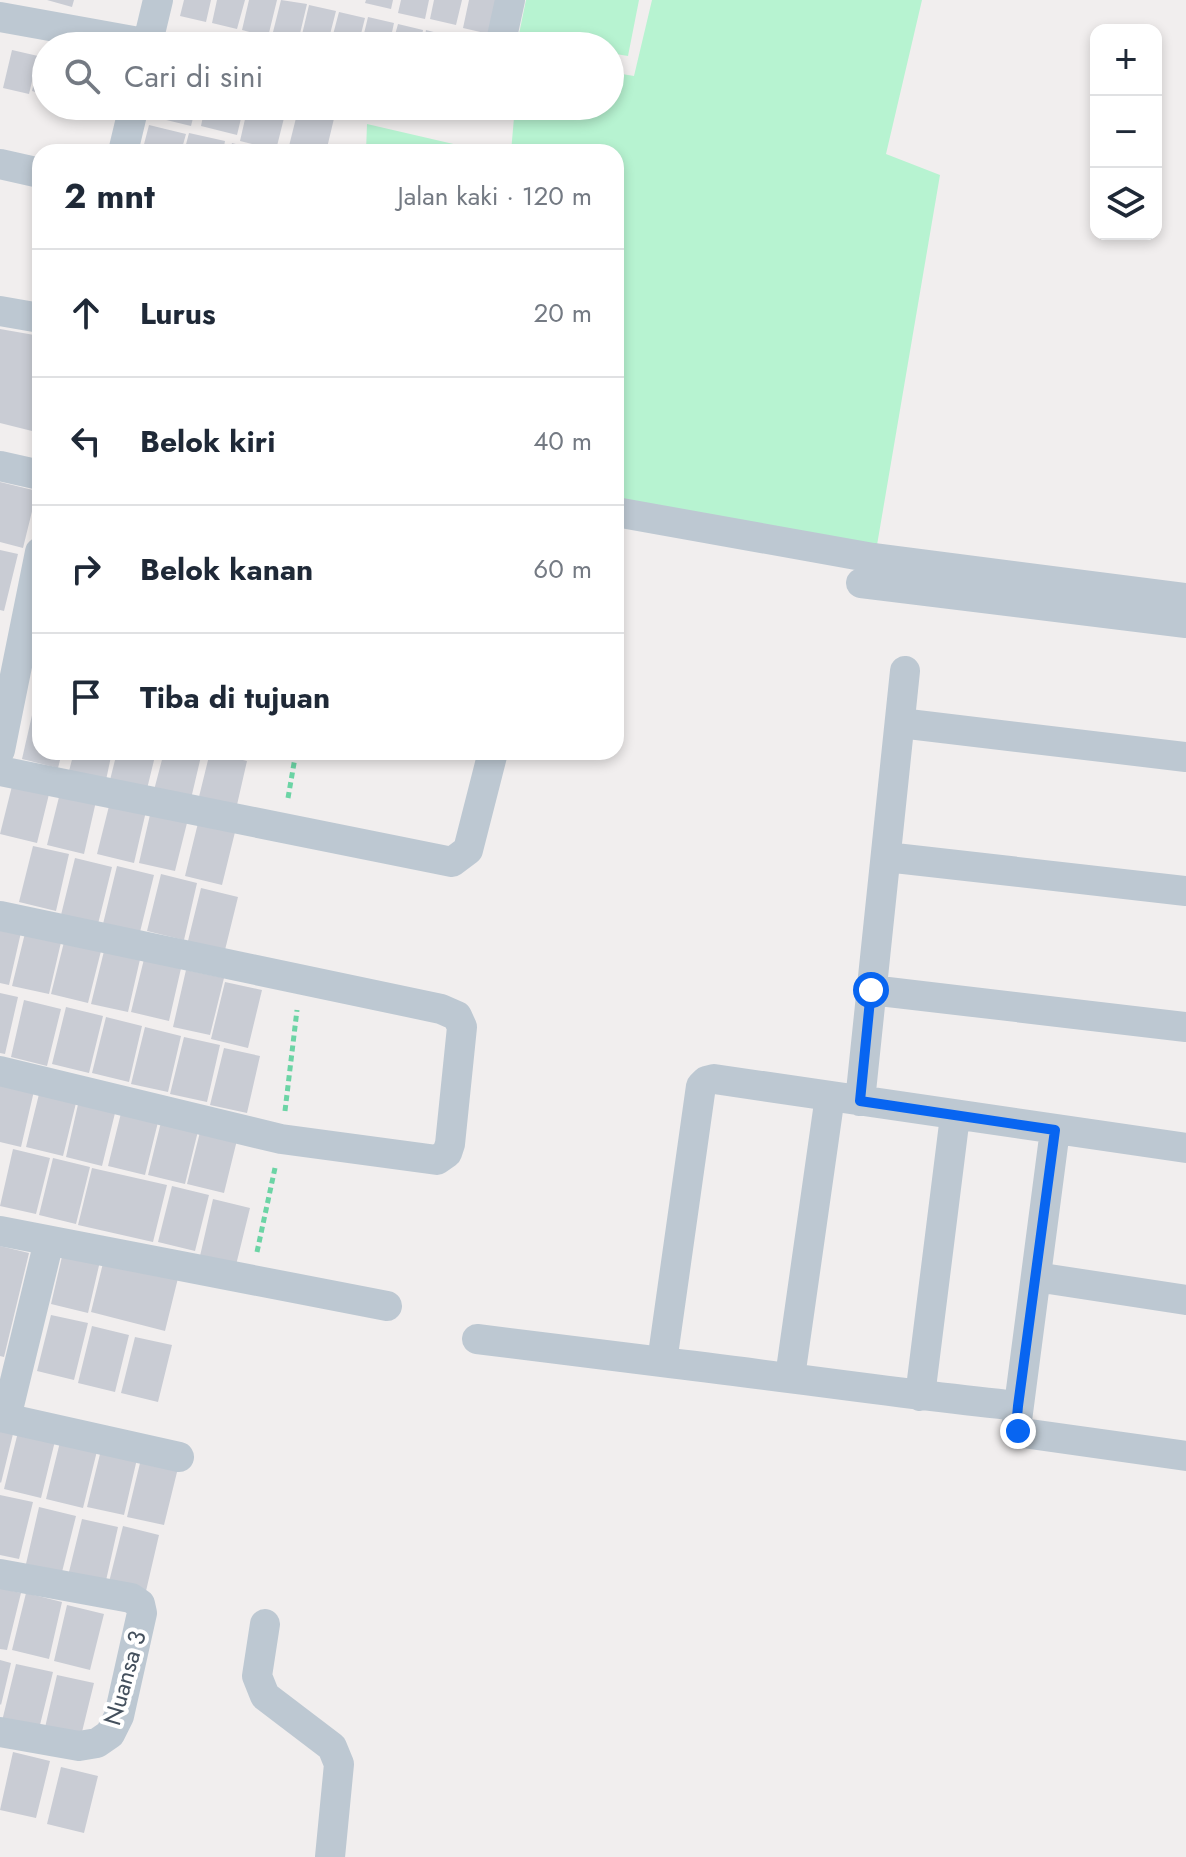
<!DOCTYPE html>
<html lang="id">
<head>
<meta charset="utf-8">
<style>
	:root { --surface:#fff; --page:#f6f6f7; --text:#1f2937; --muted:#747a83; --line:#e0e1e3 }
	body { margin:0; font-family:Jost,sans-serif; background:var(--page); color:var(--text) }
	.controls { position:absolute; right:24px; top:24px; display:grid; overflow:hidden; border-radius:16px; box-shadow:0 4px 12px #0003 }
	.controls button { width:72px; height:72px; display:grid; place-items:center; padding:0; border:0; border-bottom:2px solid var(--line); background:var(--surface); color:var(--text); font:40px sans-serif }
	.stop { position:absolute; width:24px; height:24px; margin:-18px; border:6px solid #0865f1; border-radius:50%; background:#fff }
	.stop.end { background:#0865f1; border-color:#fff; box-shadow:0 2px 8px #0008 }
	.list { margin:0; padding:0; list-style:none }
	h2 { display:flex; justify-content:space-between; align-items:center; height:104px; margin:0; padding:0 32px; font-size:34px }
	h2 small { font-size:26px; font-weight:400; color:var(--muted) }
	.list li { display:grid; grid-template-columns:52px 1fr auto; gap:24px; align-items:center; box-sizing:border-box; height:128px; padding:0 32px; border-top:2px solid var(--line) }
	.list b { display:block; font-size:30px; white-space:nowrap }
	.list em { font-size:26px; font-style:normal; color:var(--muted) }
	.icon { flex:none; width:44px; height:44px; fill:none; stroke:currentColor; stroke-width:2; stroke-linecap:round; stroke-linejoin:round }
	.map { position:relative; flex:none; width:1186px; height:1857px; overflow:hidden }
	.search { position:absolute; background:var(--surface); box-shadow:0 4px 12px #0003; left:32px; top:32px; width:592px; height:88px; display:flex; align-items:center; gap:20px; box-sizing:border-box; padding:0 28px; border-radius:44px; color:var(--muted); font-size:30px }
	.panel { position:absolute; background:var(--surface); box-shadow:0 4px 12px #0003; left:32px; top:144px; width:592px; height:616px; border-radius:24px }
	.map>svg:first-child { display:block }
	.green { fill:#b7f3d1 }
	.building { fill:#c9ccd4 }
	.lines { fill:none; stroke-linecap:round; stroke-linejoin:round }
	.path { stroke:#6cd4a5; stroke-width:5; stroke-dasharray:6 4; stroke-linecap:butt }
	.street { stroke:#bdc8d2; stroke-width:30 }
	.route { stroke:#0865f1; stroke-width:10 }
	.labels { text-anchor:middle; stroke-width:8; stroke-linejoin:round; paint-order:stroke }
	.street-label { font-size:24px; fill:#44505d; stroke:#fff }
</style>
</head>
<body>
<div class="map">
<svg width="1186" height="1857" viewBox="0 0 1186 1857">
	<rect width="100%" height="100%" fill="#f1eeee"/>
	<!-- green -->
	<path class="green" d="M 526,0 L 639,0 L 628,56 L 610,53 L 610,46 L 577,46 L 519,34 Z
		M 652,0 L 922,0 L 886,154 L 940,175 L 876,551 L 616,512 L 616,152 L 511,152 L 515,106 L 610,106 L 610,72 L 634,76 Z
		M 367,124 L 488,152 L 366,152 Z"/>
	<!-- building -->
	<path class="building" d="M 47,0 L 74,0 L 72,7 Z
		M 184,0 L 211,0 L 206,22 L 180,16 Z
		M 217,0 L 245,0 L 237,29 L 212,23 Z
		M 249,0 L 277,0 L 268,37 L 242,30 Z
		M 281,0 L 307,4 L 298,42 L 272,36 Z
		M 366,0 L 393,0 L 391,9 L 365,3 Z
		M 401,0 L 429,0 L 425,19 L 398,13 Z
		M 434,0 L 462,0 L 456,25 L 430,19 Z
		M 469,0 L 497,0 L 489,34 L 463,28 Z
		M 309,5 L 336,11 L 327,46 L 300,43 Z
		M 339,12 L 365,18 L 358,46 L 330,46 Z
		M 368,17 L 394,23 L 389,46 L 361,46 Z
		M 398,24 L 423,30 L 420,46 L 392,46 Z
		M 426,30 L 453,37 L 450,46 L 423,46 Z
		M 12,50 L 38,56 L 29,94 L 3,88 Z
		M 41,54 L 46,55 L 46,95 L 32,91 Z
		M 157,106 L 196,106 L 191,126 L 154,117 Z
		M 205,106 L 244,106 L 237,135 L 201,126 Z
		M 248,106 L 287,106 L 276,150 L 240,141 Z
		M 299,106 L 337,106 L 326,152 L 288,150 Z
		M 149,125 L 186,134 L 181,152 L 142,152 Z
		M 189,133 L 225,141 L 223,152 L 184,152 Z
		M 232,143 L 263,151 L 263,152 L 230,152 Z
		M 0,329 L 40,336 L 40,433 L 0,423 Z
		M 0,482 L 37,491 L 23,548 L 0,542 Z
		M 0,550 L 18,554 L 4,611 L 0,610 Z
		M 39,665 L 40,665 L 40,692 L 33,690 Z
		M 35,702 L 40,704 L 40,752 L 62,752 L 58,768 L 22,759 Z
		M 74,752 L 112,752 L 106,780 L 69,771 Z
		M 117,752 L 156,752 L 147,789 L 110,780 Z
		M 164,752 L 202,752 L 190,803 L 153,794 Z
		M 210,752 L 247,761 L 234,818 L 196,809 Z
		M 14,778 L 51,786 L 37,843 L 0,834 Z
		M 61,789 L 97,797 L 84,854 L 47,845 Z
		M 111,798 L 147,807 L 134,863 L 97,854 Z
		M 152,806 L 189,815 L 175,871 L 139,863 Z
		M 199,819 L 236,828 L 222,885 L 185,876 Z
		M 33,846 L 69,854 L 56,911 L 19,902 Z
		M 75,858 L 112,867 L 98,924 L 61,915 Z
		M 117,866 L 154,875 L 140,932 L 103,924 Z
		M 161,874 L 197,883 L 184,940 L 147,931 Z
		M 201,888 L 238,897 L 224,954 L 187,945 Z
		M 0,923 L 22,928 L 9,985 L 0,983 Z
		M 26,929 L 62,938 L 49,994 L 12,986 Z
		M 65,938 L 102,947 L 88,1003 L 51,994 Z
		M 105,947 L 141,955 L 128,1012 L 91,1004 Z
		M 145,955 L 182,964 L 169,1021 L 131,1012 Z
		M 186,970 L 224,978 L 210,1035 L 173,1027 Z
		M 225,982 L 262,990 L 248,1048 L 211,1039 Z
		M 0,993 L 18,997 L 5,1054 L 0,1053 Z
		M 24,1000 L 61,1009 L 47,1066 L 11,1057 Z
		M 66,1007 L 103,1016 L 89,1073 L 52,1064 Z
		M 106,1017 L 142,1026 L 129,1082 L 92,1073 Z
		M 145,1027 L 181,1036 L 168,1092 L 131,1084 Z
		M 184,1037 L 220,1045 L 207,1102 L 170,1094 Z
		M 224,1048 L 260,1056 L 247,1113 L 210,1105 Z
		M 0,1083 L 34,1091 L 21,1147 L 0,1142 Z
		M 40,1090 L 77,1099 L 63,1156 L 26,1147 Z
		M 79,1100 L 116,1109 L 102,1166 L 66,1157 Z
		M 122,1109 L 159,1118 L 145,1175 L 108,1166 Z
		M 162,1118 L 199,1127 L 185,1184 L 148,1175 Z
		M 201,1128 L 238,1136 L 224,1193 L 187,1184 Z
		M 13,1149 L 50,1158 L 36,1214 L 0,1206 Z
		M 53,1158 L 90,1167 L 76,1224 L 39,1215 Z
		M 92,1168 L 167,1185 L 153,1242 L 78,1225 Z
		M 172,1186 L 209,1195 L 195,1251 L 158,1242 Z
		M 213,1199 L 250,1208 L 236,1265 L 200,1256 Z
		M 0,1246 L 29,1253 L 4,1357 L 0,1356 Z
		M 64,1248 L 101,1257 L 88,1313 L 51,1304 Z
		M 105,1255 L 179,1274 L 165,1331 L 91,1312 Z
		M 51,1315 L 88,1323 L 74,1380 L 37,1371 Z
		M 92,1326 L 129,1335 L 115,1392 L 78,1383 Z
		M 135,1337 L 172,1345 L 158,1402 L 121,1393 Z
		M 0,1431 L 13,1434 L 1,1483 L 0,1482 Z
		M 18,1432 L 55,1441 L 41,1498 L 4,1489 Z
		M 60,1442 L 97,1451 L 83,1508 L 46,1499 Z
		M 101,1450 L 137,1459 L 124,1515 L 87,1507 Z
		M 141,1459 L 178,1468 L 164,1525 L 127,1517 Z
		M 0,1495 L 33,1502 L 19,1559 L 0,1555 Z
		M 39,1507 L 76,1516 L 62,1572 L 26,1564 Z
		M 82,1519 L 118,1527 L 105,1585 L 68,1576 Z
		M 123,1526 L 159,1535 L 146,1591 L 109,1582 Z
		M 0,1588 L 21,1593 L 7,1650 L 0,1649 Z
		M 26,1593 L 62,1602 L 49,1659 L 12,1650 Z
		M 67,1605 L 104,1614 L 90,1670 L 54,1661 Z
		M 0,1660 L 11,1663 L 1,1705 L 0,1704 Z
		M 16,1664 L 53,1672 L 39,1729 L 2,1721 Z
		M 57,1675 L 94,1683 L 80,1740 L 44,1732 Z
		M 13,1752 L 50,1761 L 36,1818 L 0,1810 Z
		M 61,1767 L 98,1776 L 84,1833 L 47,1824 Z"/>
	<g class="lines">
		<!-- path -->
		<path class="path" d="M 288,798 L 296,752
			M 285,1111 L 297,1010
			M 257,1252 L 275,1168"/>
		<!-- street -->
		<path class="street" d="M 0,17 L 161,46
			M 147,46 L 158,0
			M 500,46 L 510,0
			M 123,152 L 134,106
			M 0,164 L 40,173
			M 0,311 L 40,318
			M 0,466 L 40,475
			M 616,512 L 873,558 L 1186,598
			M 861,583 L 1186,623
			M 900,723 L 1186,757
			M 0,750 L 40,552
			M 0,771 L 452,862 L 468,850 L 493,752
			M 886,857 L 1186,891
			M 0,916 L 441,1009 L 457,1016 L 462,1027 L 450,1144 L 447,1153 L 437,1160 L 281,1139 L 0,1071
			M 871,990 L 1186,1027
			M 860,1101 L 905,671
			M 1055,1130 L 1016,1428 L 1023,1433 L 1186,1456
			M 0,1231 L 387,1306
			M 1036,1277 L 1186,1300
			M 477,1339 L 662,1362
			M 790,1377 L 830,1096
			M 920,1396 L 955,1116
			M 1018,1406 C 899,1394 781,1376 662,1362 L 701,1086 L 706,1081 L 714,1079 L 1186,1148
			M 0,1417 L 179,1457
			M 6,1418 L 49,1241
			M 0,1574 L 131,1598 L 140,1604 L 142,1613 L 119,1716 L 110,1734 L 97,1743 L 79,1746 L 0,1732
			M 265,1624 L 257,1676 L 265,1696 L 332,1747 L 339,1764 L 330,1857"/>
	</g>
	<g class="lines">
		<!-- route -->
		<path class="route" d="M 871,990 L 860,1101 L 1055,1130 L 1018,1406 L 1016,1428 L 1018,1431"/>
	</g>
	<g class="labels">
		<!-- street labels -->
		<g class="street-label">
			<text transform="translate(125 1678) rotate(-74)" y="8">Nuansa 3</text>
		</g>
	</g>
</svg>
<div class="controls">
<button>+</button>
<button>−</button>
<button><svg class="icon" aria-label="layers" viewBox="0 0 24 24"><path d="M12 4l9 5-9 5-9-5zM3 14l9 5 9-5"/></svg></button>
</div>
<div class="stop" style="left:871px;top:990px"></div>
<div class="stop end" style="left:1018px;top:1431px"></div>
<div class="search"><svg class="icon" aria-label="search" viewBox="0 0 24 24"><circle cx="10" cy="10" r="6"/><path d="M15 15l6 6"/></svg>Cari di sini</div>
<section class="panel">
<h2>2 mnt<small>Jalan kaki · 120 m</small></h2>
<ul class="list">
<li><svg class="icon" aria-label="ahead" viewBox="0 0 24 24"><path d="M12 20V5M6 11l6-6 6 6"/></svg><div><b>Lurus</b></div><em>20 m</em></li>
<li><svg class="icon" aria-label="left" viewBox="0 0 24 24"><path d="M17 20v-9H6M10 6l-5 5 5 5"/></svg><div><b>Belok kiri</b></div><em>40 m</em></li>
<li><svg class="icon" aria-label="right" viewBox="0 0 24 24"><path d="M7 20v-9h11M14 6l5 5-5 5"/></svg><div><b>Belok kanan</b></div><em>60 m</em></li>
<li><svg class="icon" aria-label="arrive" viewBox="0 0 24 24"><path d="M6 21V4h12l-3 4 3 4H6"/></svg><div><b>Tiba di tujuan</b></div></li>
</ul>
</section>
</div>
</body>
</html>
